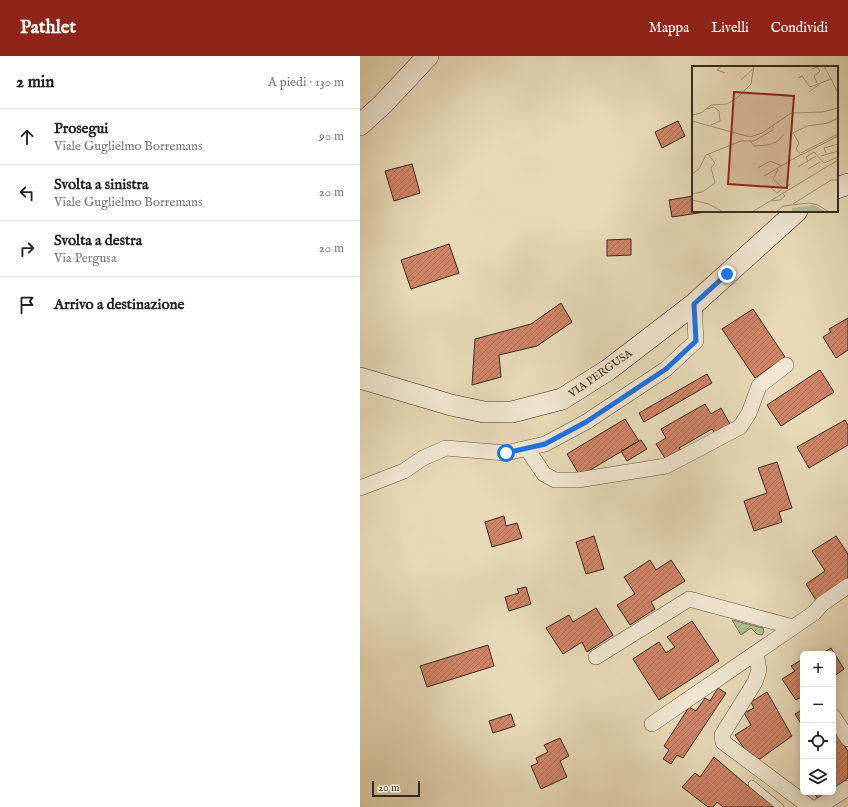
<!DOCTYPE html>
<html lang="it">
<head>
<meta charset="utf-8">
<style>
	:root { --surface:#fff; --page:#f2f2f2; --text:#222; --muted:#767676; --line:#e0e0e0; --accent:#8f2418 }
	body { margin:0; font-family:"IM FELL English",serif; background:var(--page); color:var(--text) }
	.controls { position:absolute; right:12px; bottom:12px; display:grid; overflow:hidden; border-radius:6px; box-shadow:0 2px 10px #0003 }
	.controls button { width:36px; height:36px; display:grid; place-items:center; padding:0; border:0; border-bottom:1px solid var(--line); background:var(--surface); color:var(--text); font:20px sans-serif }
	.scale { position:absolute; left:12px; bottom:10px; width:48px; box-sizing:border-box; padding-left:4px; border:2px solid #362b1f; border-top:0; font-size:11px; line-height:14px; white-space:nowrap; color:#362b1f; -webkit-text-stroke:3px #f0e7d1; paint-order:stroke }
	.stop { position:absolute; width:12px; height:12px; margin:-9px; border:3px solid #1a73e8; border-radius:50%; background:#fff }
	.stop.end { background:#1a73e8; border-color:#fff; box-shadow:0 1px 4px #0008 }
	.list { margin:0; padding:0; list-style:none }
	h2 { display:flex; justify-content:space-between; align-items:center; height:52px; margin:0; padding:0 16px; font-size:17px }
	h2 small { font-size:13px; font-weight:400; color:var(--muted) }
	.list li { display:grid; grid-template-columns:26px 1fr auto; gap:12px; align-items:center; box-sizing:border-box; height:56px; padding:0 16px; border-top:1px solid var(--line) }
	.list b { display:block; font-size:15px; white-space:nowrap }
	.list p { margin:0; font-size:13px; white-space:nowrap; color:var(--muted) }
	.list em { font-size:13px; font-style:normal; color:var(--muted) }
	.icon { flex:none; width:22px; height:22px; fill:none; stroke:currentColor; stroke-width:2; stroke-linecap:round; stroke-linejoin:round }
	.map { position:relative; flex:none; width:488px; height:751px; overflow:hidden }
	header { display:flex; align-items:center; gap:24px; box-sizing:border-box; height:56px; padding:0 20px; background:var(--accent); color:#fff }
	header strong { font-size:19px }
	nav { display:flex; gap:22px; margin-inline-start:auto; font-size:14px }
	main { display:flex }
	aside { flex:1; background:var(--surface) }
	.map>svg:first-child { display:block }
	.garden { fill:url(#garden-furrows); stroke:#747658 }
	.building { fill:url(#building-hatch); stroke:#362b1f }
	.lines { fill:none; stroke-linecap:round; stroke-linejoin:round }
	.lane-casing { stroke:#625745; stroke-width:8 }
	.street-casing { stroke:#625745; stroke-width:16 }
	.secondary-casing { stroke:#362b1f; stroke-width:22 }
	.lane { stroke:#f0e7d1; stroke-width:7 }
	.street { stroke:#f0e7d1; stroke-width:15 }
	.secondary { stroke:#f0e7d1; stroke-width:21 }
	.route { stroke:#1a73e8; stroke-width:5 }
	.labels { text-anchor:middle; stroke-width:3; stroke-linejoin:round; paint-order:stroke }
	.street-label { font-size:11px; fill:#362b1f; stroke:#f0e7d1 }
	.inset-road { fill:none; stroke:#a1947b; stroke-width:1 }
	.view { fill:#8f2418; fill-opacity:0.15; stroke:#8f2418; stroke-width:2 }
	.inset-edge { fill:none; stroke:#362b1f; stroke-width:2 }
</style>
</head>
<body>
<header>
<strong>Pathlet</strong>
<nav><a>Mappa</a><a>Livelli</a><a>Condividi</a></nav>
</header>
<main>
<aside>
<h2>2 min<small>A piedi · 130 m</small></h2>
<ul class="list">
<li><svg class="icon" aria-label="ahead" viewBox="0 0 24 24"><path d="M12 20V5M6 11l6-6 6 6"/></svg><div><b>Prosegui</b><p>Viale Guglielmo Borremans</p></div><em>90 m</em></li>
<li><svg class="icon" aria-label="left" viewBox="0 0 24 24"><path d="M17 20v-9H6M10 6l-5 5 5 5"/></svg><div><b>Svolta a sinistra</b><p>Viale Guglielmo Borremans</p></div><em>20 m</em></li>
<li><svg class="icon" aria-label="right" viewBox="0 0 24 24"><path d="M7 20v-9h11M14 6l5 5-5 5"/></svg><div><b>Svolta a destra</b><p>Via Pergusa</p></div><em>20 m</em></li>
<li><svg class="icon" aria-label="arrive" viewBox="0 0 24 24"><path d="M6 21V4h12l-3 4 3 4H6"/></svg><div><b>Arrivo a destinazione</b></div></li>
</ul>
</aside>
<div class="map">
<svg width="488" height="751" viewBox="0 0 488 751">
	<defs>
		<pattern id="garden-furrows" width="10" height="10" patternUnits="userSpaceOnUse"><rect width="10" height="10" fill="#b2c092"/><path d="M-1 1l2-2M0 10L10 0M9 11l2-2" fill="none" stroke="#929c77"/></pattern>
		<pattern id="building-hatch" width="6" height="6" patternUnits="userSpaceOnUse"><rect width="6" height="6" fill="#d08569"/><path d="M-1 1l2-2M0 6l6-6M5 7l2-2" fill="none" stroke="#aa6d56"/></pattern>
	</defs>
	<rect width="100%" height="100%" fill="#e8dab8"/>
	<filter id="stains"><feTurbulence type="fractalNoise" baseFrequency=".005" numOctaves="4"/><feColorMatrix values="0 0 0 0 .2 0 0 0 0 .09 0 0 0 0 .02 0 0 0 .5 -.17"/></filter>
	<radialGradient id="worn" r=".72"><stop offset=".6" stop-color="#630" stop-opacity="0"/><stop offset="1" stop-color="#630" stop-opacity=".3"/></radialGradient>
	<!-- garden -->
	<path class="garden" d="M 372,564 L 403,572 L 404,576 L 402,579 L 397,578 L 391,572 L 381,579 Z"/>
	<!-- building -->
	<path class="building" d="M 318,65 L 325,80 L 302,92 L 295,76 Z
		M 52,108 L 60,137 L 34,145 L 25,115 Z
		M 333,140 L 333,155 L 345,156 L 312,161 L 309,144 Z
		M 271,183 L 271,199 L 247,200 L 247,184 Z
		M 89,188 L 99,217 L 51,233 L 41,204 Z
		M 201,247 L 212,266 L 177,290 L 139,299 L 141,321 L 112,329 L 115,283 L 171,268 Z
		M 393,253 L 425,301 L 395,322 L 362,273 Z
		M 488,262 L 488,294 L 476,302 L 463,281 L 471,276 L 469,273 Z
		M 460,314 L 474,336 L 421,370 L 407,349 Z
		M 347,318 L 352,327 L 284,366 L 279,357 Z
		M 345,348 L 351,358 L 361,352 L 371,370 L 356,379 L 352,373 L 319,392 L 323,398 L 308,407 L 296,388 L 306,382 L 301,373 Z
		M 265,363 L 279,385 L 220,420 L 207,398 Z
		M 485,364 L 488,369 L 488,389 L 449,412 L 437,391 Z
		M 281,384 L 287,393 L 267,405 L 261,395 Z
		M 417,406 L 432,452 L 419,456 L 422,466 L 394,475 L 384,445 L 407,437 L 398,412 Z
		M 144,460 L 146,470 L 157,467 L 162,482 L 132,491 L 125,466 Z
		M 234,480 L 244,513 L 226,518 L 216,486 Z
		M 476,480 L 488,498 L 488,526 L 457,546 L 446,528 L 465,515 L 452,495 Z
		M 290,504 L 296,514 L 311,504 L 325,525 L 291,546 L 295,553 L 270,569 L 257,549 L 275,538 L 264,521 Z
		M 166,531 L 171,548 L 149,555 L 145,541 L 159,537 L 157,533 Z
		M 236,552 L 253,579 L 227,596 L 222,586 L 203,598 L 186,572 L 209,559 L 213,566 Z
		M 332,565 L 359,605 L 299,644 L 273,603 L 299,586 L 306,597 L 315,591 L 307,581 Z
		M 128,589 L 134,610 L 67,631 L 60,610 Z
		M 471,592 L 484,613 L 473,621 L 473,598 L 461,598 Z
		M 443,603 L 443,640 L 436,644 L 422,623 L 435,615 L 431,610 Z
		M 358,632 L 366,637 L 323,702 L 317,699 L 311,708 L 303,703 L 309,694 L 304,690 L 329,651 L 336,655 L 345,642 L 350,645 Z
		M 407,636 L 432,680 L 400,703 L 390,701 L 375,679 L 391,669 L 384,657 L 394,652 L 391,646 Z
		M 443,653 L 443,671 L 435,658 Z
		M 151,658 L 155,670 L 133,677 L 129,665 Z
		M 473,674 L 488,695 L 488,722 L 473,733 Z
		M 200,682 L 209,700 L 200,705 L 207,721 L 181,733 L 171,710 L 178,707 L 176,702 L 188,696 L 184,689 Z
		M 354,701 L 382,725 L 415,751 L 363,751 L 357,746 L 353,751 L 348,751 L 322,731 L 335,717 L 340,721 Z
		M 454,736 L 468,736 L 458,743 Z"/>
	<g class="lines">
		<!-- lane casing -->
		<g class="lane-casing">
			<path id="lane" d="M 392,728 L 420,751"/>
		</g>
		<!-- street casing -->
		<g class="street-casing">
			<path id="street" d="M 167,393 L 184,418 L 195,424 L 218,424 L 306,410 L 380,371 L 389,357 L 399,330 L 426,309
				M 0,432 L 44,415 L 63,402 L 86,392 L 146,397 L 185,388 L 226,366 L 306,313 L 336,285 L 334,248
				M 396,597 L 399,614 L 395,626 L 362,679 L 363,686 L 450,751
				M 236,601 L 329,543 L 433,571
				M 473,660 L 488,683
				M 292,668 L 454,557 L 462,548 L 488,530
				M 458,751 L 488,732"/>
		</g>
		<!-- secondary casing -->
		<g class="secondary-casing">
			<path id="secondary" d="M 0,69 L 23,48 L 68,0
				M 477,132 L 488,128
				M 0,322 L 91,349 L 124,356 L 152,356 L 202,343 L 248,314 L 334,248 L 437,155"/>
		</g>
		<!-- lane -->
		<use href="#lane" class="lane"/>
		<!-- street -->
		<use href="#street" class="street"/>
		<!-- secondary -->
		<use href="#secondary" class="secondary"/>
	</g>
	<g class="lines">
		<!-- route -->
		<path class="route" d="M 146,397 L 185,388 L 226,366 L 306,313 L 336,285 L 334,248 L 367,218"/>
	</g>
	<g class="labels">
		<!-- street labels -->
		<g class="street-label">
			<text transform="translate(240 317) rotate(-35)" y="4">VIA PERGUSA</text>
		</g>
	</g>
	<!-- overview -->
	<g transform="translate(332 10)">
		<rect width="146" height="146" fill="#e8dab8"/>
		<path d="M 122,139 L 135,146 L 100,146 L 100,142 Z" fill="#b2c092"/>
		<path class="inset-road" d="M 30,0 L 25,4 L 33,7M 132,0 L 139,13M 120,3 L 125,1 L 128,5 L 122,10 L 125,17M 106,12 L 110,10 L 118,21 L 139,13 L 146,27M 49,14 L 61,3M 117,26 L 129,17M 14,43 L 22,41 L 27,45 L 28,55 L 19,59M 0,49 L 9,47 L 19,39 L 35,38 L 45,32 L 59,18 L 62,0M 146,52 L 136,57 L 115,60 L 101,67 L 107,77 L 104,83 L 109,89 L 146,70M 0,55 L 58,71 L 70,67 L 99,47 L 130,46 L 146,42M 59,76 L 62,80 L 76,79 L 86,75 L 92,68M 109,87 L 146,68M 134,87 L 132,82 L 146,78M 129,90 L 146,85M 116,95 L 114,91 L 122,86 L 132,97 L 146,91M 106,101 L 124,90M 66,102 L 78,95 L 90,100M 86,103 L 81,113 L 91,122 L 99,118M 116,103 L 128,96M 0,108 L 7,103 L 14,89 L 49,75 L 62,75 L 81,64 L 81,60M 72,110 L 108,89M 79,122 L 85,127 L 89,124M 0,128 L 10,126 L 23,117 L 19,102 L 23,97 L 16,88M 0,134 L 17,138 L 31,146M 80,135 L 88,134 L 93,130 L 90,127M 101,138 L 139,114 L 146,114M 60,146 L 146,94M 84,146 L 91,140 L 117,137 L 126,139 L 137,146"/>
		<path class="view" d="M 42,26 L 102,30 L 95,122 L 36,118 Z"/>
		<rect width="146" height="146" class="inset-edge"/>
	</g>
	<rect width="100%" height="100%" filter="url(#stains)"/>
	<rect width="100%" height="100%" fill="url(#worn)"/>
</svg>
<div class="controls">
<button>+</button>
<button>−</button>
<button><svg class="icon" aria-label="locate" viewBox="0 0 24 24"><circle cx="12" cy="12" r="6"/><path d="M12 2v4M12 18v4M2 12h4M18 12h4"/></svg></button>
<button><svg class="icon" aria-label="layers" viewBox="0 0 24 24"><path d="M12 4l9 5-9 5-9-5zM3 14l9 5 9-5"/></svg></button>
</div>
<div class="scale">20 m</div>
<div class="stop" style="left:146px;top:397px"></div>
<div class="stop end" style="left:367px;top:218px"></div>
</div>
</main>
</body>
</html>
